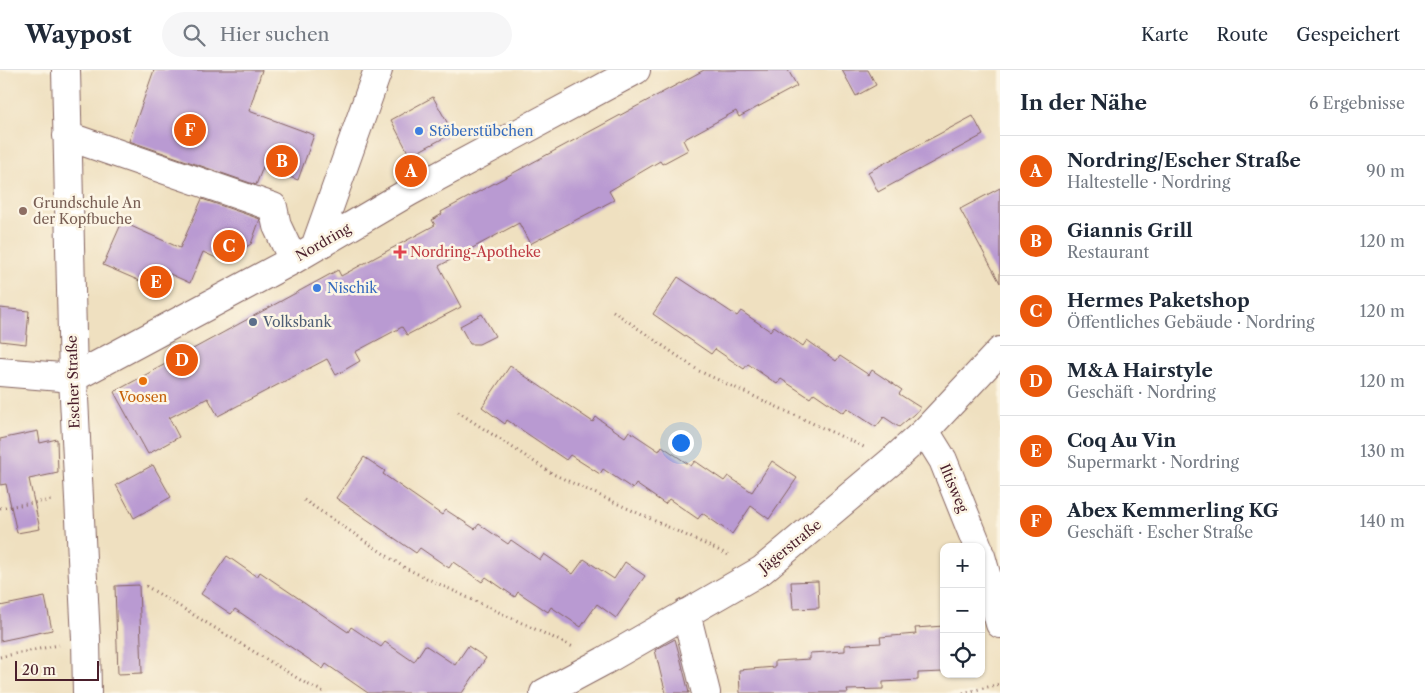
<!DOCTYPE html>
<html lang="de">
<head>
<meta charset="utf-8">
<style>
	:root { --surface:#fff; --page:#f6f6f7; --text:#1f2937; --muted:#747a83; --line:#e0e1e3; --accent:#ea580c }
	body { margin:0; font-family:"Libre Caslon Text",serif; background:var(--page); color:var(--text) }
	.controls { position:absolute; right:15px; bottom:15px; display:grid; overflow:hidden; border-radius:10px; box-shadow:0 1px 4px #0004 }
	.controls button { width:45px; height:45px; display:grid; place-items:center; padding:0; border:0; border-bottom:1px solid var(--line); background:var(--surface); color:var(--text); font:25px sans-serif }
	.scale { position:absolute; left:15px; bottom:12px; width:84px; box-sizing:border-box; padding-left:5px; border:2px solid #4a1f2b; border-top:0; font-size:14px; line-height:18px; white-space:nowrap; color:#4a1f2b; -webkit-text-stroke:4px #fcf5e5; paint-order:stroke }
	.you { position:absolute; left:680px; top:372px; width:18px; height:18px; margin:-12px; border:4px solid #fff; border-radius:50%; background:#1a73e8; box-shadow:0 0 0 8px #1a73e833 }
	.badge { display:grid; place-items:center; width:32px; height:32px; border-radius:50%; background:var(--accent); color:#fff; font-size:16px; font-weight:700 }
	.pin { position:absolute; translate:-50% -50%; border:2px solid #fff; box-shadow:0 1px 5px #0006 }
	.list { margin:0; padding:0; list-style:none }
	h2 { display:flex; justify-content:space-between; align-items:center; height:65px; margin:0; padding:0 20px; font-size:21px }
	h2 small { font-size:16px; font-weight:400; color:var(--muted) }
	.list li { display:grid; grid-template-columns:32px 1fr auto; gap:15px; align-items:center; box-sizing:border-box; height:70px; padding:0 20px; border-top:1px solid var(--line) }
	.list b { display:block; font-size:19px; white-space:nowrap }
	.list p { margin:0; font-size:16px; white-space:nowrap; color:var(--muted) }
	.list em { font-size:16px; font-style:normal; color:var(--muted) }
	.icon { flex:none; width:28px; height:28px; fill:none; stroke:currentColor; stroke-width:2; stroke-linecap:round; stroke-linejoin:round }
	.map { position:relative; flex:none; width:1000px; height:623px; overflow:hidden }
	header { display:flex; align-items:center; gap:30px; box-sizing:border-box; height:70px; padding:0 25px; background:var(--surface); border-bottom:1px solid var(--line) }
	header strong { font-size:24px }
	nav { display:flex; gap:28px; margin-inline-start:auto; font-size:18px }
	.search { width:350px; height:45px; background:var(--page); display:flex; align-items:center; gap:12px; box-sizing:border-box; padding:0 18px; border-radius:28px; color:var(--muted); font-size:19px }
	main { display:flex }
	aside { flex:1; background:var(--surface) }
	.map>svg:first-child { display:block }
	.building { fill:#b99ad2 }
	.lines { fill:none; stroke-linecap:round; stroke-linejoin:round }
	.minor-casing { stroke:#84635f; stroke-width:30 }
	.path { stroke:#84635f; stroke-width:3; stroke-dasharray:1 4; stroke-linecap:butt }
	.minor { stroke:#fff; stroke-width:28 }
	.shop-dot { fill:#3f7fe0; stroke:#fcf5e5; stroke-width:2 }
	.education-dot { fill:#8d6e63; stroke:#fcf5e5; stroke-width:2 }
	.health-dot { fill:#e0444e; stroke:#fcf5e5; stroke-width:2 }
	.service-dot { fill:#5c6f8a; stroke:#fcf5e5; stroke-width:2 }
	.food-dot { fill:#e8710a; stroke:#fcf5e5; stroke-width:2 }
	.labels { text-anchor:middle; stroke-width:5; stroke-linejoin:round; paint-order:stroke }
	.shop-label { font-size:14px; fill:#366cbe; stroke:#fcf5e5; text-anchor:start }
	.education-label { font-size:14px; fill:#785e54; stroke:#fcf5e5; text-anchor:start }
	.street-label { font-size:14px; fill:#4a1f2b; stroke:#fcf5e5 }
	.health-label { font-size:14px; fill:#be3a42; stroke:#fcf5e5; text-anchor:start }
	.service-label { font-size:14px; fill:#4e5e75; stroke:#fcf5e5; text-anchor:start }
	.food-label { font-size:14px; fill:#c56008; stroke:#fcf5e5 }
</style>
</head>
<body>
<header>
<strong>Waypost</strong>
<div class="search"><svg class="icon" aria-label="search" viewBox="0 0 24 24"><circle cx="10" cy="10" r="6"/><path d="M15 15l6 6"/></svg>Hier suchen</div>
<nav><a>Karte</a><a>Route</a><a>Gespeichert</a></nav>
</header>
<main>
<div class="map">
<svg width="1000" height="623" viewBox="0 0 1000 623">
	<rect width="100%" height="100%" fill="#fcf5e5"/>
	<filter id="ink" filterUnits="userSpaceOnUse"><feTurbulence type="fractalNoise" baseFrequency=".02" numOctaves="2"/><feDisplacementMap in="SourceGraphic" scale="10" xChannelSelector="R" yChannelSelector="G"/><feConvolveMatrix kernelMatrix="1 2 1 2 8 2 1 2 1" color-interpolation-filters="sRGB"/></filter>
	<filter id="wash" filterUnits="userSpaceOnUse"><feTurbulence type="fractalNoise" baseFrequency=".0096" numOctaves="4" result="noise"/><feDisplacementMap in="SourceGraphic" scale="20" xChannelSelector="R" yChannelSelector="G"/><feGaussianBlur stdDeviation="1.12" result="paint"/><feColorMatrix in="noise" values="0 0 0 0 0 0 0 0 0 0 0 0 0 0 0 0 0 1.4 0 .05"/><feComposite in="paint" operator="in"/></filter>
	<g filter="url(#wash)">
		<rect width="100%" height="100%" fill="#efe0c0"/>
		<g id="blocks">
			<!-- building -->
			<path class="building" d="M 154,0 L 262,0 L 249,41 L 314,65 L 298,110 L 263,97 L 256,115 L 129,71 Z
				M 704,0 L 788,0 L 797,16 L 739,47 L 736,41 L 683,70 L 688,80 L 662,94 L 660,91 L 609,121 L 614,130 L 530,174 L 519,153 L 439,196 L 461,237 L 407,265 L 402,257 L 355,282 L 360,291 L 336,305 L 327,289 L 218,346 L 208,328 L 169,348 L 179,367 L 148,384 L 114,322 L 338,200 L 341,206 L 435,155 L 432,150 L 442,144 L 441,142 Z
				M 842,0 L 868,0 L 876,15 L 856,26 Z
				M 433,27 L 453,63 L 410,86 L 391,50 Z
				M 973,46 L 983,65 L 878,122 L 868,102 Z
				M 1000,118 L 1000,213 L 960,139 Z
				M 202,129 L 260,149 L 251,174 L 223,191 L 203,182 L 190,213 L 170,204 L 163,221 L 103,195 L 122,152 L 180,178 Z
				M 678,207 L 737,246 L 741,241 L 770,261 L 774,256 L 803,276 L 807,270 L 836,291 L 840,286 L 869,305 L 872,300 L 902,320 L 899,324 L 921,338 L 899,357 L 884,347 L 876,357 L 847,338 L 843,343 L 814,323 L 810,328 L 781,309 L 777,314 L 748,294 L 744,299 L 715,279 L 711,284 L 653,244 Z
				M 0,238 L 29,241 L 26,274 L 0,271 Z
				M 482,244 L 495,266 L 479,274 L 470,274 L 460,256 Z
				M 510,296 L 593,352 L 596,347 L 625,367 L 629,361 L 659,381 L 662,376 L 691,396 L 695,391 L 724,411 L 728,406 L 752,422 L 772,391 L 797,408 L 769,449 L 751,436 L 732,464 L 702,443 L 698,449 L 669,429 L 665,434 L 636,414 L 633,419 L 603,399 L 600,404 L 570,385 L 566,390 L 507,350 L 505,354 L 482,337 Z
				M 38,361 L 40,373 L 57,369 L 58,403 L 29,409 L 40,459 L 17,463 L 6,414 L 0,415 L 0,369 Z
				M 364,387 L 385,401 L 383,404 L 442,445 L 446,440 L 475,459 L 479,454 L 508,474 L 511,470 L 540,490 L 544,484 L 573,504 L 584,489 L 614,509 L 625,492 L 645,506 L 616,548 L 597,534 L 581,557 L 551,537 L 548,542 L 518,522 L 515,527 L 486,507 L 482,512 L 453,492 L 449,498 L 420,478 L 416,483 L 336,428 Z
				M 153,395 L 171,427 L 134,448 L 116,415 Z
				M 227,486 L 257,507 L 260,502 L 348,562 L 351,557 L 381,577 L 385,572 L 414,592 L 425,575 L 455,595 L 468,576 L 486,588 L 462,623 L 368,623 L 326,594 L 323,599 L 235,539 L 231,544 L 201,524 Z
				M 818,511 L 819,538 L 793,539 L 791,512 Z
				M 139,515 L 142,603 L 118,604 L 115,516 Z
				M 45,527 L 52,560 L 0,571 L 0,536 Z
				M 944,556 L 944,602 L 918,603 L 918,610 L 883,612 L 883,619 L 847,620 L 848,623 L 740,623 L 739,600 L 775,597 L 775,591 L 810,589 L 810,583 L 845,581 L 845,575 L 881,573 L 880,567 L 916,564 L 915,558 Z
				M 675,569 L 680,587 L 689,623 L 666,623 L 661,605 L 655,580 Z"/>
		</g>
	</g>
	<g filter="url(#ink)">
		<use href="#blocks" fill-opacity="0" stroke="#84635f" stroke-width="1"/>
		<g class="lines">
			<!-- minor casing -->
			<g class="minor-casing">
				<path id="minor" d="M 66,0 L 73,308 L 86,569 L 87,623
					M 67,66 L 273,137 L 277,156 L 293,190
					M 315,177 L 378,0
					M 0,302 L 73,308 L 293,190 L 409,122 L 636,0
					M 925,361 L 943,390 L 978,477
					M 981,486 L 1000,554
					M 686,543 L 706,623
					M 544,623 L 604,591 L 762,500 L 893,390 L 925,361 L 1000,281"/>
			</g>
			<!-- path -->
			<path class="path" d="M 613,241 L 699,301 L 864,377
				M 458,342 L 553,404 L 731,486
				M 304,430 L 405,498 L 573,577
				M 0,438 L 52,430
				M 146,516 L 307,614 L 326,623
				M 0,587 L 59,575
				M 963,623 L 1000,614"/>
			<!-- minor -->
			<use href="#minor" class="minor"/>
		</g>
	</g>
	<!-- markers -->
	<g class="shop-dot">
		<circle cx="419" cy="61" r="5"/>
		<circle cx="317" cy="218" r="5"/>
	</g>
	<circle class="education-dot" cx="23" cy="141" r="5"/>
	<path class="health-dot" d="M397.5 174.5h5v5h5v5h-5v5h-5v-5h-5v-5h5z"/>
	<circle class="service-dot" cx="253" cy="252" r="5"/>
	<circle class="food-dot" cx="143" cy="311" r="5"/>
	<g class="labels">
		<!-- shop labels -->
		<g class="shop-label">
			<text x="429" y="66">Stöberstübchen</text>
			<text x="327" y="223">Nischik</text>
		</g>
		<!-- education labels -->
		<g class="education-label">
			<text x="33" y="138">Grundschule An<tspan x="33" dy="16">der Kopfbuche</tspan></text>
		</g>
		<!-- street labels -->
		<g class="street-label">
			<text transform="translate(323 172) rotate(-30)" y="5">Nordring</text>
			<text transform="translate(73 312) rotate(-92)" y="5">Escher Straße</text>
			<text transform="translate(954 418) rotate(67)" y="5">Iltisweg</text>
			<text transform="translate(790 476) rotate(-39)" y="5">Jägerstraße</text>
		</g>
		<!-- health labels -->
		<g class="health-label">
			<text x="410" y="187">Nordring-Apotheke</text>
		</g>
		<!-- service labels -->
		<g class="service-label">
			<text x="263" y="257">Volksbank</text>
		</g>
		<!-- food labels -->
		<g class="food-label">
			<text x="143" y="332">Voosen</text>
		</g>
	</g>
</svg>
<div class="controls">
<button>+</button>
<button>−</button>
<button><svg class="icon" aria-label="locate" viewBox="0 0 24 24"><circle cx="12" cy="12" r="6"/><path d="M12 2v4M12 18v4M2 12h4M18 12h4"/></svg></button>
</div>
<div class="scale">20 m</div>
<div class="you"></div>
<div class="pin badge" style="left:411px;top:101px">A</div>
<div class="pin badge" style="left:282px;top:91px">B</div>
<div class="pin badge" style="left:229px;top:176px">C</div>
<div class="pin badge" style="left:182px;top:290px">D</div>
<div class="pin badge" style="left:156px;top:212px">E</div>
<div class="pin badge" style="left:190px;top:60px">F</div>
</div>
<aside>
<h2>In der Nähe<small>6 Ergebnisse</small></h2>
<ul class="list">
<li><span class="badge">A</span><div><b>Nordring/Escher Straße</b><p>Haltestelle · Nordring</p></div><em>90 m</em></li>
<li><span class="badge">B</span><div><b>Giannis Grill</b><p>Restaurant</p></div><em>120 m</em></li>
<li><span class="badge">C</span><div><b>Hermes Paketshop</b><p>Öffentliches Gebäude · Nordring</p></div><em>120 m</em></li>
<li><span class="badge">D</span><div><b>M&amp;A Hairstyle</b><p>Geschäft · Nordring</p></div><em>120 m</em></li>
<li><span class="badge">E</span><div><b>Coq Au Vin</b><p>Supermarkt · Nordring</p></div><em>130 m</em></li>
<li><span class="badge">F</span><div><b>Abex Kemmerling KG</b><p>Geschäft · Escher Straße</p></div><em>140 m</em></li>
</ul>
</aside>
</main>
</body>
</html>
